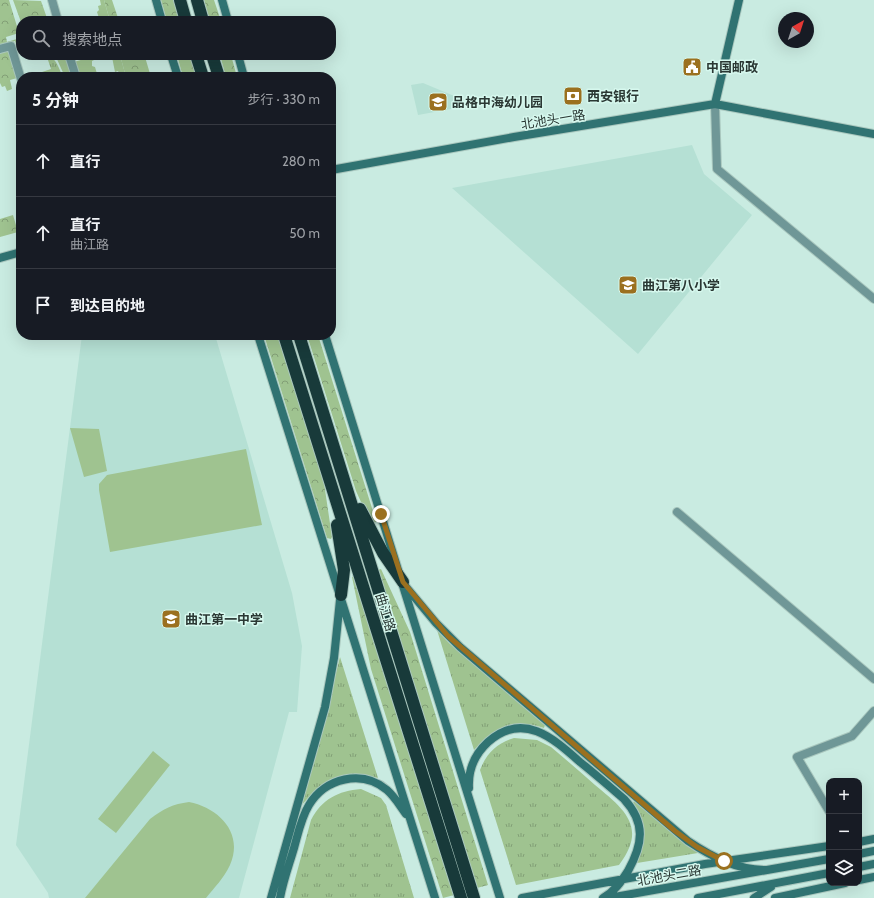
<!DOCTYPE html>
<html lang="zh">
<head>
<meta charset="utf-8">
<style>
	:root { --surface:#171b24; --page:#242831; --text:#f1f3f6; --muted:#9ea1a6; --line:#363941 }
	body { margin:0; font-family:Cabin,"Noto Sans SC",sans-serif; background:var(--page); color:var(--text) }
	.controls { position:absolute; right:12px; bottom:12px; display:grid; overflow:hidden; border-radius:8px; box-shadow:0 4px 16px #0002 }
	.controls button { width:36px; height:36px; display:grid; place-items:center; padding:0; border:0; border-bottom:1px solid var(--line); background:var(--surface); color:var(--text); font:20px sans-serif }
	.compass { position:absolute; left:778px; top:12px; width:36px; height:36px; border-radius:50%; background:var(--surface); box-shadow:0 4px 16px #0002; rotate:39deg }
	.stop { position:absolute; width:12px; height:12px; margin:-9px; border:3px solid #9b701f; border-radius:50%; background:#fff }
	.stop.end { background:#9b701f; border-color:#fff; box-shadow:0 1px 4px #0008 }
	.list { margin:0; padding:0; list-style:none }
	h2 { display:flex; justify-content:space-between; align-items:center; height:52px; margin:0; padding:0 16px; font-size:17px }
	h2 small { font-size:13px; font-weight:400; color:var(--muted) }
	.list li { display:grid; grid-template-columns:26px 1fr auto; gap:12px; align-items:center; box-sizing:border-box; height:72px; padding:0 16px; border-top:1px solid var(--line) }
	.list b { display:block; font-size:15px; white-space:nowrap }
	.list p { margin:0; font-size:13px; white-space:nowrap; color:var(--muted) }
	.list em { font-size:13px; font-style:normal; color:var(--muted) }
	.icon { flex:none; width:22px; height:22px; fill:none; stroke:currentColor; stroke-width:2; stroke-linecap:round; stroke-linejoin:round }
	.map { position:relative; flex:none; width:874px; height:898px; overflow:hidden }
	.search { position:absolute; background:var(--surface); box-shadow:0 4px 16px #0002; left:16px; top:16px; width:320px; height:44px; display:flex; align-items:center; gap:10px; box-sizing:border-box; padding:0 14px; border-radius:16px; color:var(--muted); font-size:15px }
	.panel { position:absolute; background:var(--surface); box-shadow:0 4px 16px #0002; left:16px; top:72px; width:320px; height:268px; border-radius:16px }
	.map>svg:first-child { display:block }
	.built { fill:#b5e0d4 }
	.grass { fill:url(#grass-tufts) }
	.forest { fill:url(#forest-crowns) }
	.garden { fill:#9fc390 }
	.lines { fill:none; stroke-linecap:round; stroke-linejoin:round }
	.street-casing { stroke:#a9c7be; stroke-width:10 }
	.secondary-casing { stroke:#a9c7be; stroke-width:10 }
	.highway-casing { stroke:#a9c7be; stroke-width:14 }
	.street { stroke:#6f9797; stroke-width:8 }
	.secondary { stroke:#307372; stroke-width:8 }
	.highway { stroke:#183a3a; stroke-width:12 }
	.route { stroke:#9b701f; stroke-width:5 }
	.labels { text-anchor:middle; stroke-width:3; stroke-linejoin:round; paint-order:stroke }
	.poi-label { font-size:13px; font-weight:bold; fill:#2a3733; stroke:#d6f8ee; text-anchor:start }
	.street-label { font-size:13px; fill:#2a3733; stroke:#d6f8ee }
</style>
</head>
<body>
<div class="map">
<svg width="874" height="898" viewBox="0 0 874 898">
	<defs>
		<pattern id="grass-tufts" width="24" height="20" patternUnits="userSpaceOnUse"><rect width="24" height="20" fill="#9fc390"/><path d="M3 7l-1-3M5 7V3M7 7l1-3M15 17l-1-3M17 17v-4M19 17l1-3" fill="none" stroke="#829f76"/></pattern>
		<pattern id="forest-crowns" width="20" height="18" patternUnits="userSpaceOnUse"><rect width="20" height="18" fill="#9fc390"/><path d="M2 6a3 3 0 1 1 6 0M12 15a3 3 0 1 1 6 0" fill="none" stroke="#829f76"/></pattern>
	</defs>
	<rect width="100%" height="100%" fill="#c9ebe1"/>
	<!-- built -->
	<path class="built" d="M 423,83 L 459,98 L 462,107 L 418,115 L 411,85 Z
		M 692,145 L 704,174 L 752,215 L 638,354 L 452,188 Z
		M 82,335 L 215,335 L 292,593 L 302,646 L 297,712 L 289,712 L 239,898 L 49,898 L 48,893 L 16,845 Z"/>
	<!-- grass -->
	<path class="grass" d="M 43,55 C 56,55 58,67 63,77 L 41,77 L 39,73 L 51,69 L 47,57 L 44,58 Z
		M 66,55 L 73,77 L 65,77 L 56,57 Z
		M 437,630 L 449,643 L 545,725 L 544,728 C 514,718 494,728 474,750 Z
		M 340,657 L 378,778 C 342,769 324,778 302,805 Z
		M 514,738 L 537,740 L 551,747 C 566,760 581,772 595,785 C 624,809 648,827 619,865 L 516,885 L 480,770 C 486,754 497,743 514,738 Z
		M 361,789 L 381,798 L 386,805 L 414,898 L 290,898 L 311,820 C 322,799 338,791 361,789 Z
		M 634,801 L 688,845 L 698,851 L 698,853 L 637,863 C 638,858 641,853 642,848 C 646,832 642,816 633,803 Z"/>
	<!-- forest -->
	<path class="forest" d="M 0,0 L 9,0 L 19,33 L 6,37 L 7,42 L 20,38 L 21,45 L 17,47 L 15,41 L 0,46 Z
		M 13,0 L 41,1 L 48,21 L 21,22 Z
		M 104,0 L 112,0 L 119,21 L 110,21 Z
		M 161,0 L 174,0 L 180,21 L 167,21 Z
		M 204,0 L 214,0 L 221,21 L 210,21 Z
		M 8,49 L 17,78 L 10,80 L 12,89 L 7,91 L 5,86 L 2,87 L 0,83 L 0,52 Z
		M 120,55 L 147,55 L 145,57 L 151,77 L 126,77 Z
		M 177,55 L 191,55 L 197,77 L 183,77 Z
		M 220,55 L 231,55 L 237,77 L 226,77 Z
		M 13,215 L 18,232 L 0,237 L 0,219 Z
		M 264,335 L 278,335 L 324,483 L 332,537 L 331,539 L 327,538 Z
		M 307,335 L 318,335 L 376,521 L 374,525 L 371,524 L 356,491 Z
		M 381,569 L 410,632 L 488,885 L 477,888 L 378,570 Z
		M 356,576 L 454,895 L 443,898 L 371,669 L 352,577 Z"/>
	<!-- garden -->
	<path class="garden" d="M 100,0 L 104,0 L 110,21 L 100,21 L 97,12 L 99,10 L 98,6 L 101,5 Z
		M 97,55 L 104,55 L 92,61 L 92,66 L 95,67 L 98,77 L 79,77 L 74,62 Z
		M 106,55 L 120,55 L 126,77 L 123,74 L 120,75 L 118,71 L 115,72 L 112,57 Z
		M 70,428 L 99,429 L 107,471 L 84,477 Z
		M 246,449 L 262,525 L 110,552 L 99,490 L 99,484 L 107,475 Z
		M 153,751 L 170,765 L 116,833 L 98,819 Z
		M 189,802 C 219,808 244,833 230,865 C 224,878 214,888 206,898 L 85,898 L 150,819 C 163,809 173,804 189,802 Z"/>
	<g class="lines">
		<!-- street casing -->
		<g class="street-casing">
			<path id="street" d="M 52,0 L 58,21
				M 0,49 L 11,46 L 21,79
				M 52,55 L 56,55
				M 69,55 L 76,77
				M 715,104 L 717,169 L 874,299
				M 677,512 L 874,679
				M 829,811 L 797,757 L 852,736 L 874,711"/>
		</g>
		<!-- secondary casing -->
		<g class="secondary-casing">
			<path id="secondary" d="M 156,0 L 162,21
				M 222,0 L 228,21
				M 171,55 L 178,77
				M 238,55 L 244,77
				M 715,104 L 739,0
				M 331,170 L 514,137 L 715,104 L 874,134
				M 0,258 L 21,252
				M 258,335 L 435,898
				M 325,335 L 500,898
				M 406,587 L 436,623 L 460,647 L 688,841 C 712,857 737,870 766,870
				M 469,788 C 468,770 475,754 488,742 C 523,711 553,738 580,762 C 595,774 610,787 624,799 C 646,823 643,844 628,871 C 621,882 614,892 603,898
				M 859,842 L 874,839
				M 859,854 L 874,851
				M 859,867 L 874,864
				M 859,880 L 874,877
				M 271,898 L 325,707 L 334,658 L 340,600
				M 280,898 C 283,881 289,865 294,848 C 298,834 301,818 309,805 C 325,778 362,769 387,790 C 395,797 400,806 406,814
				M 522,898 L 705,864 L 829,846
				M 609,898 L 829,859
				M 698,898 L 829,873
				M 754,898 L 771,887
				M 775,898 L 845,883"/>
		</g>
		<!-- highway casing -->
		<g class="highway-casing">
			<path id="highway" d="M 180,0 L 186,21
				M 197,0 L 203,21
				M 196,55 L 203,77
				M 212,55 L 219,77
				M 284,335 L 461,898
				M 299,335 L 474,898
				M 360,509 L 383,553 L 403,582
				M 337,525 L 344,570 L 341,595"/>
		</g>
		<!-- street -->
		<use href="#street" class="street"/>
		<!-- secondary -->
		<use href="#secondary" class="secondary"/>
		<!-- highway -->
		<use href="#highway" class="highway"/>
	</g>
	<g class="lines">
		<!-- route -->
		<path class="route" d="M 381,514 L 403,582 L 448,636 L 675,831 L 697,847 L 724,861"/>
	</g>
	<!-- icons -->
	<defs>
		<g id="civic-square" transform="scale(1)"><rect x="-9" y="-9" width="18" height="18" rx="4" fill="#9b701f" stroke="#d6f8ee"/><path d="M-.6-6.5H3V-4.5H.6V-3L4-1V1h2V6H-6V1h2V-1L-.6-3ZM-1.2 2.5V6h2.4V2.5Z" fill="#fff"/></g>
		<g id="bank-square" transform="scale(1)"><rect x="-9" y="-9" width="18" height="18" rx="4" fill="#9b701f" stroke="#d6f8ee"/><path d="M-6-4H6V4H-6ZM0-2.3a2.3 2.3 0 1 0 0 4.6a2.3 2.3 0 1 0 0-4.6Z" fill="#fff"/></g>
		<g id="school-square" transform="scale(1)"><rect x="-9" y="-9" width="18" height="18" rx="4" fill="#9b701f" stroke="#d6f8ee"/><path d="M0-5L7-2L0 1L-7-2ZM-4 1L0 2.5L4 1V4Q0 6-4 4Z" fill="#fff"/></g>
	</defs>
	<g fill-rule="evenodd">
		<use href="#civic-square" x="692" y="67"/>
		<use href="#bank-square" x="573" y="96"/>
		<use href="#school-square" x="438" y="102"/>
		<use href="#school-square" x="628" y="285"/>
		<use href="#school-square" x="171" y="619"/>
	</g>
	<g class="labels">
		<!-- poi labels -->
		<g class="poi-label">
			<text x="706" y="72">中国邮政</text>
			<text x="587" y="101">西安银行</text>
			<text x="452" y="107">品格中海幼儿园</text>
			<text x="642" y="290">曲江第八小学</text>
			<text x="185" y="624">曲江第一中学</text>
		</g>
		<!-- street labels -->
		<g class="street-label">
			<text transform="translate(553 119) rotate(-9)" y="5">北池头一路</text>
			<text transform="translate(386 612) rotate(73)" y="5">曲江路</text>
			<text transform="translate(669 875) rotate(-10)" y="5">北池头二路</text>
		</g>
	</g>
</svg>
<div class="controls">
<button>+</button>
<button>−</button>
<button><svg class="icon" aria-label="layers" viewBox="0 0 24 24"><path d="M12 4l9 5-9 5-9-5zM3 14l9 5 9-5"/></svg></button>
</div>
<svg class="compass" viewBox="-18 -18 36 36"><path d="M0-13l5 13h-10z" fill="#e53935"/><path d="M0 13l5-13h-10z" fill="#9ea1a6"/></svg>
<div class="stop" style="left:724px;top:861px"></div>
<div class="stop end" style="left:381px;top:514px"></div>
<div class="search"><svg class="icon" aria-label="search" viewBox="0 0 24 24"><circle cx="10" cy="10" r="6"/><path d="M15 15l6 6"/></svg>搜索地点</div>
<section class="panel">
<h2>5 分钟<small>步行 · 330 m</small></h2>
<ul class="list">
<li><svg class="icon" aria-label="ahead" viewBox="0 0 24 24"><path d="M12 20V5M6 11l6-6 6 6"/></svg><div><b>直行</b></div><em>280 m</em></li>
<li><svg class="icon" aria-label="ahead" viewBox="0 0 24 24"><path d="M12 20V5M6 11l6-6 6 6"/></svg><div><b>直行</b><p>曲江路</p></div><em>50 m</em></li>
<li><svg class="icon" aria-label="arrive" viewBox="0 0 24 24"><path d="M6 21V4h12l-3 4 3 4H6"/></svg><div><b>到达目的地</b></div></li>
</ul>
</section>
</div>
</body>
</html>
